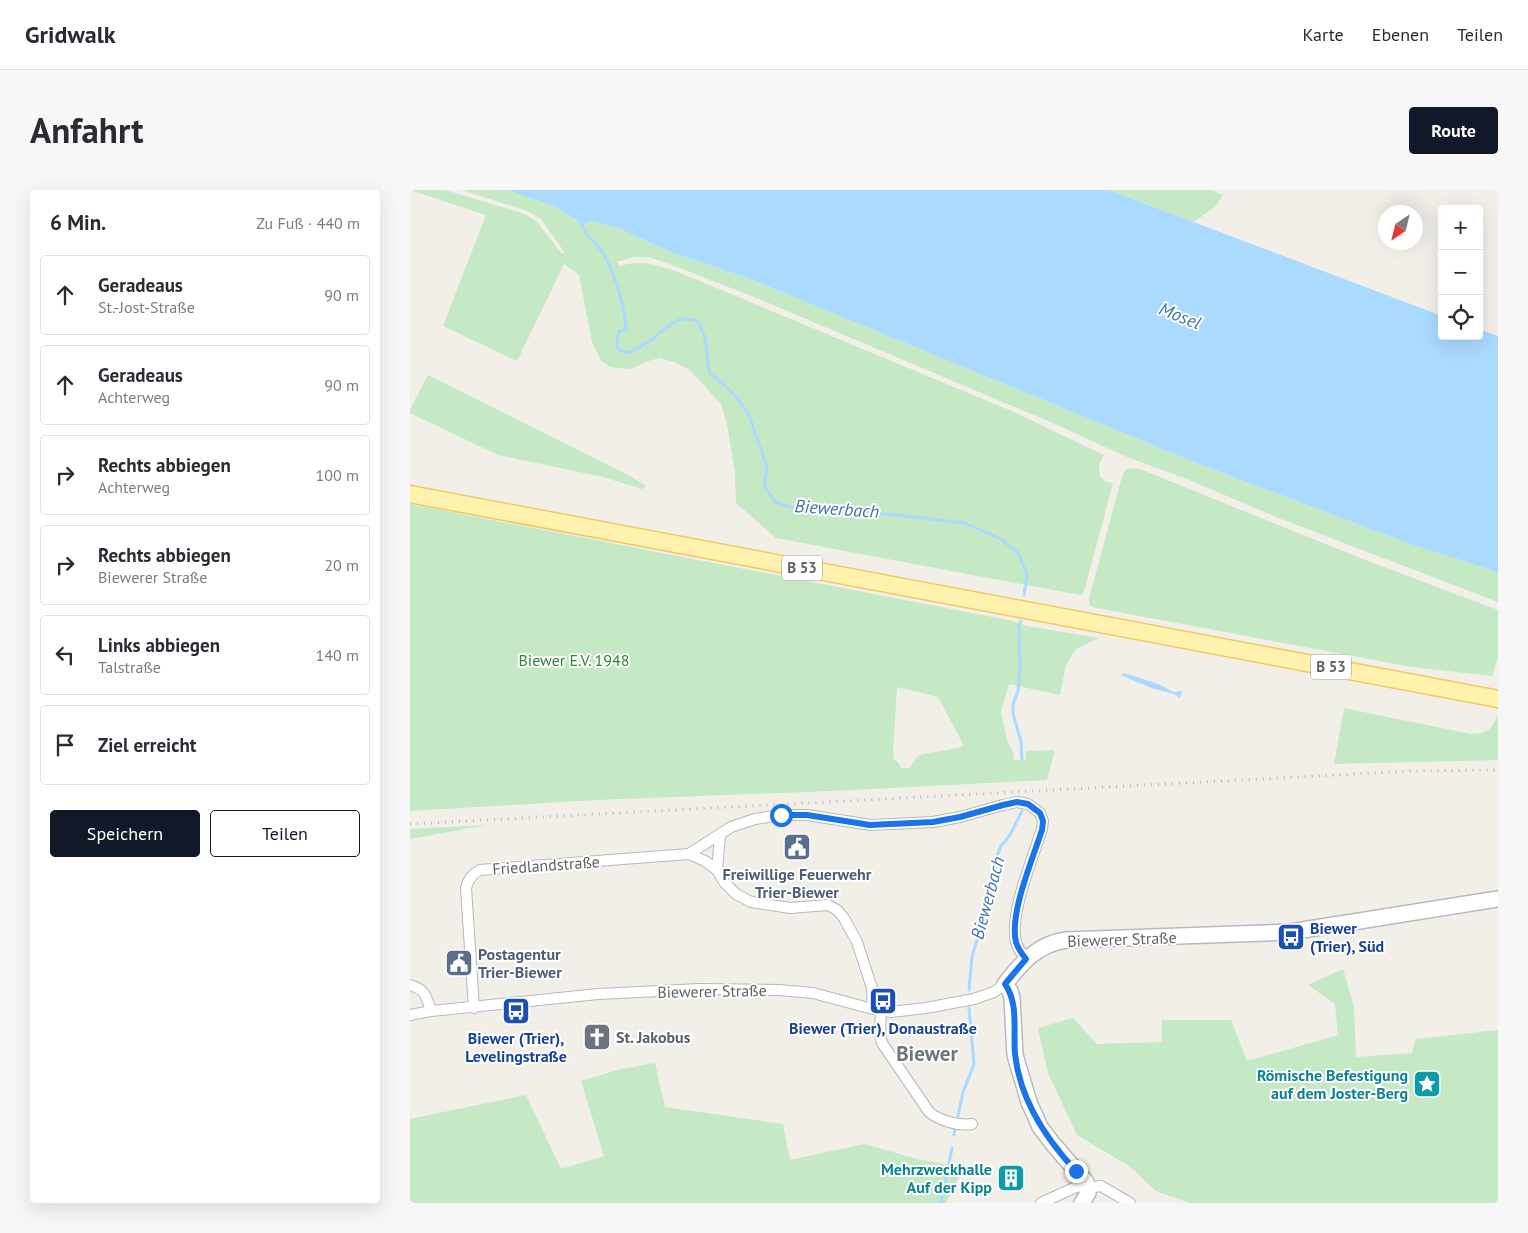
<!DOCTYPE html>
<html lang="de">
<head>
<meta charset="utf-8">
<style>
	:root { --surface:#fff; --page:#f7f7f7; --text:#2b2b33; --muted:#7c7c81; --line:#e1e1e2; --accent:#111827 }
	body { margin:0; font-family:"PT Sans",sans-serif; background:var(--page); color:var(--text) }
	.controls { position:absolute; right:15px; top:15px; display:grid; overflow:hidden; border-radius:5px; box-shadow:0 5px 20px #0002 }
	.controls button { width:45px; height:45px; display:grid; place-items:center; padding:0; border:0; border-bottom:1px solid var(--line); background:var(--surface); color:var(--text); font:25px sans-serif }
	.compass { position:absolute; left:968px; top:15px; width:45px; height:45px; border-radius:50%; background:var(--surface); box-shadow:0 5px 20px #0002; rotate:215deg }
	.stop { position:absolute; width:15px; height:15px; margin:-11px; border:4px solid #1a73e8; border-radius:50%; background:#fff }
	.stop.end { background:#1a73e8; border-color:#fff; box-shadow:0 1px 5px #0008 }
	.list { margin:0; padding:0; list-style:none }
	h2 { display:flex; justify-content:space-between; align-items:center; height:65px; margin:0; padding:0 20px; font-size:21px }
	h2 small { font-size:16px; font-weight:400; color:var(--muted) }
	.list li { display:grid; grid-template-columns:32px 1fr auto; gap:15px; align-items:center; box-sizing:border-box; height:80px; margin:0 10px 10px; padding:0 10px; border:1px solid var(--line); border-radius:5px }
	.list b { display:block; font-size:19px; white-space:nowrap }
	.list p { margin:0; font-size:16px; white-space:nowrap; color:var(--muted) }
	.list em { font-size:16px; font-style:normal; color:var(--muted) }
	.actions { display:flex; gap:10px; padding:15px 20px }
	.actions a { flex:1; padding:11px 0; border:1px solid var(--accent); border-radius:5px; text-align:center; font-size:18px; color:var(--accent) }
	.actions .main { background:var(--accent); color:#fff }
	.icon { flex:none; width:28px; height:28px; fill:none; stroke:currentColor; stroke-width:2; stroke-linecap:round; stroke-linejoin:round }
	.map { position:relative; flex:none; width:1088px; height:1013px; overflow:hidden; border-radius:5px }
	header { display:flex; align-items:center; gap:30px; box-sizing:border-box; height:70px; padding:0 25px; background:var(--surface); border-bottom:1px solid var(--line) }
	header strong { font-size:24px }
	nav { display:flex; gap:28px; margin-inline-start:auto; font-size:18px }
	.intro { display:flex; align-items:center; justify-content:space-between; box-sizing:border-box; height:120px; padding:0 30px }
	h1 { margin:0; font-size:35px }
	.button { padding:12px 22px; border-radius:5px; background:var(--accent); color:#fff; font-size:18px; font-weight:700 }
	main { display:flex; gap:30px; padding:0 30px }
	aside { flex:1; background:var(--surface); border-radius:5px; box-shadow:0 5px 20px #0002 }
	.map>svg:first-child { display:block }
	.green { fill:#c5e8c5; fill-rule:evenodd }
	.water { fill:#aadaff }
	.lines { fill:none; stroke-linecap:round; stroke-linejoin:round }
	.stream { stroke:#aadaff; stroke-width:3 }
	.street-casing { stroke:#b5b8bc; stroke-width:12 }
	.secondary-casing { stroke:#b6babf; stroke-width:18 }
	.primary-casing { stroke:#f2c960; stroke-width:19 }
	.street { stroke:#fff; stroke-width:10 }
	.secondary { stroke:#fff; stroke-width:15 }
	.primary { stroke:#fff2af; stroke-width:16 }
	.rail { stroke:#b6b7b8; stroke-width:3; stroke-dasharray:1 6; stroke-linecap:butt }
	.route { stroke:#1a73e8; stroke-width:6 }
	.labels { text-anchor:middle; stroke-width:4; stroke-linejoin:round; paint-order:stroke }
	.shield { fill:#fff; stroke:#8f9295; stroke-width:1 }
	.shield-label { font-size:15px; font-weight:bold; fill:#5f6368 }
	.park-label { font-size:16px; fill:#348238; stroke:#fff }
	.street-label { font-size:16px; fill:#5f6368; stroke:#fff }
	.service-label { font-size:16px; font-weight:bold; fill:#4e5e75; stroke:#fff }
	.transit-label { font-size:16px; font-weight:bold; fill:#164399; stroke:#fff }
	.worship-label { font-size:16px; font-weight:bold; fill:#5b616d; stroke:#fff; text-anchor:start }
	.culture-label { font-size:16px; font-weight:bold; fill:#0d838f; stroke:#fff; text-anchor:end }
	.water-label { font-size:18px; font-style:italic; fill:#4174aa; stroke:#fff }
	.district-label { font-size:21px; font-weight:bold; fill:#70757a; stroke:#fff }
</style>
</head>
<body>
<header>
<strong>Gridwalk</strong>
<nav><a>Karte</a><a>Ebenen</a><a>Teilen</a></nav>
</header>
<div class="intro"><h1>Anfahrt</h1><a class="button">Route</a></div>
<main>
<aside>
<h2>6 Min.<small>Zu Fuß · 440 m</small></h2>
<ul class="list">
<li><svg class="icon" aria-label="ahead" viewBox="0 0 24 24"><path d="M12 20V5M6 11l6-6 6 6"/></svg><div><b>Geradeaus</b><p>St.-Jost-Straße</p></div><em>90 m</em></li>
<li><svg class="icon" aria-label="ahead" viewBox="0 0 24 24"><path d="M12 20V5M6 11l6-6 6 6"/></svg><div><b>Geradeaus</b><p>Achterweg</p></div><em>90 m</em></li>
<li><svg class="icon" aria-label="right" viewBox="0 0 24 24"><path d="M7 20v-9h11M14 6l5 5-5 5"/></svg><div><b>Rechts abbiegen</b><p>Achterweg</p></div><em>100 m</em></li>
<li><svg class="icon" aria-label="right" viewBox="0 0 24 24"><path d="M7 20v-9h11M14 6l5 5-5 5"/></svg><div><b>Rechts abbiegen</b><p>Biewerer Straße</p></div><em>20 m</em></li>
<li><svg class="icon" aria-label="left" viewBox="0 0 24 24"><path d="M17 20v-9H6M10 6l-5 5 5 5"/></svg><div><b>Links abbiegen</b><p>Talstraße</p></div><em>140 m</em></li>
<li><svg class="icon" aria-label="arrive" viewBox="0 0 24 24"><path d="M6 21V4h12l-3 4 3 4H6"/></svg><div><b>Ziel erreicht</b></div></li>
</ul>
<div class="actions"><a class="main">Speichern</a><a>Teilen</a></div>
</aside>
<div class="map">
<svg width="1088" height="1013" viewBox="0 0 1088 1013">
	<rect width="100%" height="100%" fill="#f1efe8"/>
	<!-- green -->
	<path class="green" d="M 0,0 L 35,0 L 115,24 L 128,33 L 151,63 L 155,63 L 131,29 L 117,21 L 52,0 L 97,0 L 145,16 L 171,34 L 182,31 L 208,38 L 261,62 L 338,88 L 784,272 L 1003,355 L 1088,382 L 1088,412 L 866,327 L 777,289 L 717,267 L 645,234 L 349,109 L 257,73 L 238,67 L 224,67 L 207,72 L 210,76 C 230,69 248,75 268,82 L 599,220 L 694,265 L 689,275 L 690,286 L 696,292 L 703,293 L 674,402 L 670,405 L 366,348 L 326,313 L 325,284 L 317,234 L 311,214 L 279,179 L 263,172 L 250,168 L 238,171 L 221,179 L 201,177 L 191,171 L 182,152 L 169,85 L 154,74 L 107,171 L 33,136 L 76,25 Z
		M 699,0 L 802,0 L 813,5 L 806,16 L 784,32 Z
		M 18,185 L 220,286 L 236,296 L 232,299 L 193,287 L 88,265 L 0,223 L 0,220 Z
		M 721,278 L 730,279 L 950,368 L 1088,420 L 1088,467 L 1082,486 L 1002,477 L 682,417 L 679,414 L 679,408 L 713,283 L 716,280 Z
		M 0,314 L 603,431 L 616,436 L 689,448 L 666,459 L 656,475 L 650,505 L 599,494 L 591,521 L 597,551 L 603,561 L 604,570 L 616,570 L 616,561 L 645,560 L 637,590 L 422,601 L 187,610 L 0,621 ZM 487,497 L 528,507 L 554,556 C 538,561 523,561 507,566 L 500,578 L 491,578 L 489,573 L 484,570 L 483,560 Z
		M 934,518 L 1061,544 C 1078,543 1081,540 1088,525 L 1088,570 L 924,574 Z
		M 77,635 L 0,649 L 0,639 Z
		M 933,779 L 944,817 L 946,867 L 1002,863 L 1005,849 L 1088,840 L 1088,1013 L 780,1013 L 746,1001 L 719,976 L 667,945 L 638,883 L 628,838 L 663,828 L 687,854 L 752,852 L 752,830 L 821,830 L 837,871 L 928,845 L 925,814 L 898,795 Z
		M 245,873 L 255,917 L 373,934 L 380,970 L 454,954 L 511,970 L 554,977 L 536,1013 L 0,1013 L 0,929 L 116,905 L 151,979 L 194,966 L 171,891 L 211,879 Z"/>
	<!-- water -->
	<path class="water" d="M 97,0 L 699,0 L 1032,126 L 1032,146 L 1069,146 L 1069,139 L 1088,146 L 1088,382 L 1003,355 L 784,272 L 338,88 L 261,62 L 208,38 L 182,31 L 172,34 L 145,16 Z
		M 715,483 L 748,494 L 764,502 L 772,501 L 770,508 L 764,504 L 744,499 L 710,485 Z"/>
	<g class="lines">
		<!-- stream -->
		<path class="stream" d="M 171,32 C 176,48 183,49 191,60 C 204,79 215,117 216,139 L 209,142 L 207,153 L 208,159 L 218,163 L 227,159 L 241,150 L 258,136 L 271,129 L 286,130 C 298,145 297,164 299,182 L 325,205 L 339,225 L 357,277 L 354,295 L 365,312 L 384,318 L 429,323 L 443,318 L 469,323 L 555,333 L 591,349 L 609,364 L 617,385 L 614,405
			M 611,431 L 609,436 L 610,481 L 608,501 L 603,514 L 603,524 L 611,551 L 612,570
			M 559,800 L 562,766 L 579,712 L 587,666 L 591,656 L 600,645 L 612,621
			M 548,926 L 553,902 L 564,874 L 559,818
			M 544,945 L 545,936
			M 531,1013 L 542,958"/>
		<!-- street casing -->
		<g class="street-casing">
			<path id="street" d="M 279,664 L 295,671 L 307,680 L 314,692 L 326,704 L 341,712 L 380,718 L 418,715 L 427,720 L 434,728 L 447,752 L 462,798 L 463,819
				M 307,680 L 310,646
				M 0,795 C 16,800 16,806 21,821
				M 64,818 L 56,698 C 58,689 62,684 70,680 L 279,664 L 321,637 L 345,629 L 371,625 L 397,625 L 461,635 L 523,632 L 550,627 L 593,615 L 607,612 L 618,614 L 630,623 L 633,631 L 632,639 C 623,668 599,724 606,752 C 608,759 612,764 616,769
				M 471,821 L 470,844 L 472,853 L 519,922 C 530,931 549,936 562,934
				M 0,825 L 21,821 L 188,804 L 290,799 L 369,800 L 403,803 L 459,818 L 481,822 L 516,818 L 564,809 L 584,802 L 595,794
				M 631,1013 L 668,996 L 677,998 L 691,996 L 720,1013"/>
		</g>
		<!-- secondary casing -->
		<g class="secondary-casing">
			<path id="secondary" d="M 672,1013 L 678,1003 L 676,992 L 643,954 L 630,937 L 619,912 L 605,865 L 602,808 L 600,801 L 595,794 C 612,772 628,754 656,750 L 880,742 L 1088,709"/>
		</g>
		<!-- primary casing -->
		<g class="primary-casing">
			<path id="primary" d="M 0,304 L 1088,509"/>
		</g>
		<!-- street -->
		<use href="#street" class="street"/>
		<!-- secondary -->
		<use href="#secondary" class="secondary"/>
		<!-- primary -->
		<use href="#primary" class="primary"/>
		<!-- rail -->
		<path class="rail" d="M 0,634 L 1002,581 L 1088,580"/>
	</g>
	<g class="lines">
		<!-- route -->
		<path class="route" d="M 371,625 L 397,625 L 460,635 L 523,632 L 550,627 L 593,615 L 607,612 L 618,614 L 630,623 L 633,631 L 632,640 C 623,668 599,724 606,752 C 608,759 612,764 616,769 L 595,794 C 609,814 603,841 605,864 C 610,910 636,949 666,981"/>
	</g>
	<!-- icons -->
	<defs>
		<g id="civic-square" transform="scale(1.4375)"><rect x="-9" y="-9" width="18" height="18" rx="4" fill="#5c6f8a" stroke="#fff"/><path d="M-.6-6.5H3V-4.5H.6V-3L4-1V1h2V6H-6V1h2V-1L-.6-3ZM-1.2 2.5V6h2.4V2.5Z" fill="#fff"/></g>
		<g id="bus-square" transform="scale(1.4375)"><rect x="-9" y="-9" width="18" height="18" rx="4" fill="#1a4fb4" stroke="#fff"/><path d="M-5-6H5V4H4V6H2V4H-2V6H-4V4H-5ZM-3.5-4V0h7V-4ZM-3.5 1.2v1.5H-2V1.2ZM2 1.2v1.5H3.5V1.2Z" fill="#fff"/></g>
		<g id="church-square" transform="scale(1.4375)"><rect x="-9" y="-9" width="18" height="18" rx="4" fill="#6b7280" stroke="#fff"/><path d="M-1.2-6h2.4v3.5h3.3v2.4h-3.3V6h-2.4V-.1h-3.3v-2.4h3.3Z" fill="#fff"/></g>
		<g id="sight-square" transform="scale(1.4375)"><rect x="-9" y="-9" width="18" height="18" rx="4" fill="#0f9aa8" stroke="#fff"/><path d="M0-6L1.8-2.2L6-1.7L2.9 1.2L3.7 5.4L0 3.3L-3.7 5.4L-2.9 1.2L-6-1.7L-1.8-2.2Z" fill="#fff"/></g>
		<g id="building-square" transform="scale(1.4375)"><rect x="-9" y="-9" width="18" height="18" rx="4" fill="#0f9aa8" stroke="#fff"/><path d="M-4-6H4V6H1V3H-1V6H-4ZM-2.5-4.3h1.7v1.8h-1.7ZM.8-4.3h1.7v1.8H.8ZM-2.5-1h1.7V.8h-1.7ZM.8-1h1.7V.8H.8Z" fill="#fff"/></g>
	</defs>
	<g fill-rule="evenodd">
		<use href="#civic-square" x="387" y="657"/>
		<use href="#bus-square" x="881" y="747"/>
		<use href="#civic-square" x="49" y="773"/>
		<use href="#bus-square" x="473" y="811"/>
		<use href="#bus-square" x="106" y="821"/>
		<use href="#church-square" x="187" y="847"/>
		<use href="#sight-square" x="1017" y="894"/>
		<use href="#building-square" x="601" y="988"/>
	</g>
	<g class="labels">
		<!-- shield labels -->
		<g class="shield">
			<rect x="372" y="365.5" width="40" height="25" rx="4"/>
			<rect x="901" y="464.5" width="40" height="25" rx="4"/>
		</g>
		<g class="shield-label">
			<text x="392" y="383">B 53</text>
			<text x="921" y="482">B 53</text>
		</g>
		<!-- park labels -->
		<g class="park-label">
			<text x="164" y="476">Biewer E.V. 1948</text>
		</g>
		<!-- street labels -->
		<g class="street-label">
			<text transform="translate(136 675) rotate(-4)" y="6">Friedlandstraße</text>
			<text transform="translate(712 749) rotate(-2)" y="6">Biewerer Straße</text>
			<text transform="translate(302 801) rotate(-1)" y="6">Biewerer Straße</text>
		</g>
		<!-- service labels -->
		<g class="service-label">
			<text x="387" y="690">Freiwillige Feuerwehr<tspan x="387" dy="18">Trier-Biewer</tspan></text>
			<text x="68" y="770" text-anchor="start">Postagentur<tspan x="68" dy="18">Trier-Biewer</tspan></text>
		</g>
		<!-- transit labels -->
		<g class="transit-label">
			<text x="900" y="744" text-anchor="start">Biewer<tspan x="900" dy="18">(Trier), Süd</tspan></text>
			<text x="473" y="844">Biewer (Trier), Donaustraße</text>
			<text x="106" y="854">Biewer (Trier),<tspan x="106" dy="18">Levelingstraße</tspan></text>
		</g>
		<!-- worship labels -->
		<g class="worship-label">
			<text x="206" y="853">St. Jakobus</text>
		</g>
		<!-- culture labels -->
		<g class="culture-label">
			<text x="998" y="891">Römische Befestigung<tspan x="998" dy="18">auf dem Joster-Berg</tspan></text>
			<text x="582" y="985">Mehrzweckhalle<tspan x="582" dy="18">Auf der Kipp</tspan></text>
		</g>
		<!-- water labels -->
		<g class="water-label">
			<text transform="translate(770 126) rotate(22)" y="6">Mosel</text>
			<text transform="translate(427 319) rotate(4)" y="6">Biewerbach</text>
			<text transform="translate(578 708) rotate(-75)" y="6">Biewerbach</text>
		</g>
		<!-- district labels -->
		<g class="district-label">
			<text x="517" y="871">Biewer</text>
		</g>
	</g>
</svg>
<div class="controls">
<button>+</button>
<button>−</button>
<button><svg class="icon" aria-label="locate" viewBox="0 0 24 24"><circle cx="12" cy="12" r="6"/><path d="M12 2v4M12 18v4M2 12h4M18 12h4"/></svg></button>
</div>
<svg class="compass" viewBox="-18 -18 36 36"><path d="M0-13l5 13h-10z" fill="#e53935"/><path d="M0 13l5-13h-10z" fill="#7c7c81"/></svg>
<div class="stop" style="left:371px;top:625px"></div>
<div class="stop end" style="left:666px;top:981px"></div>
</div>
</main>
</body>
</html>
